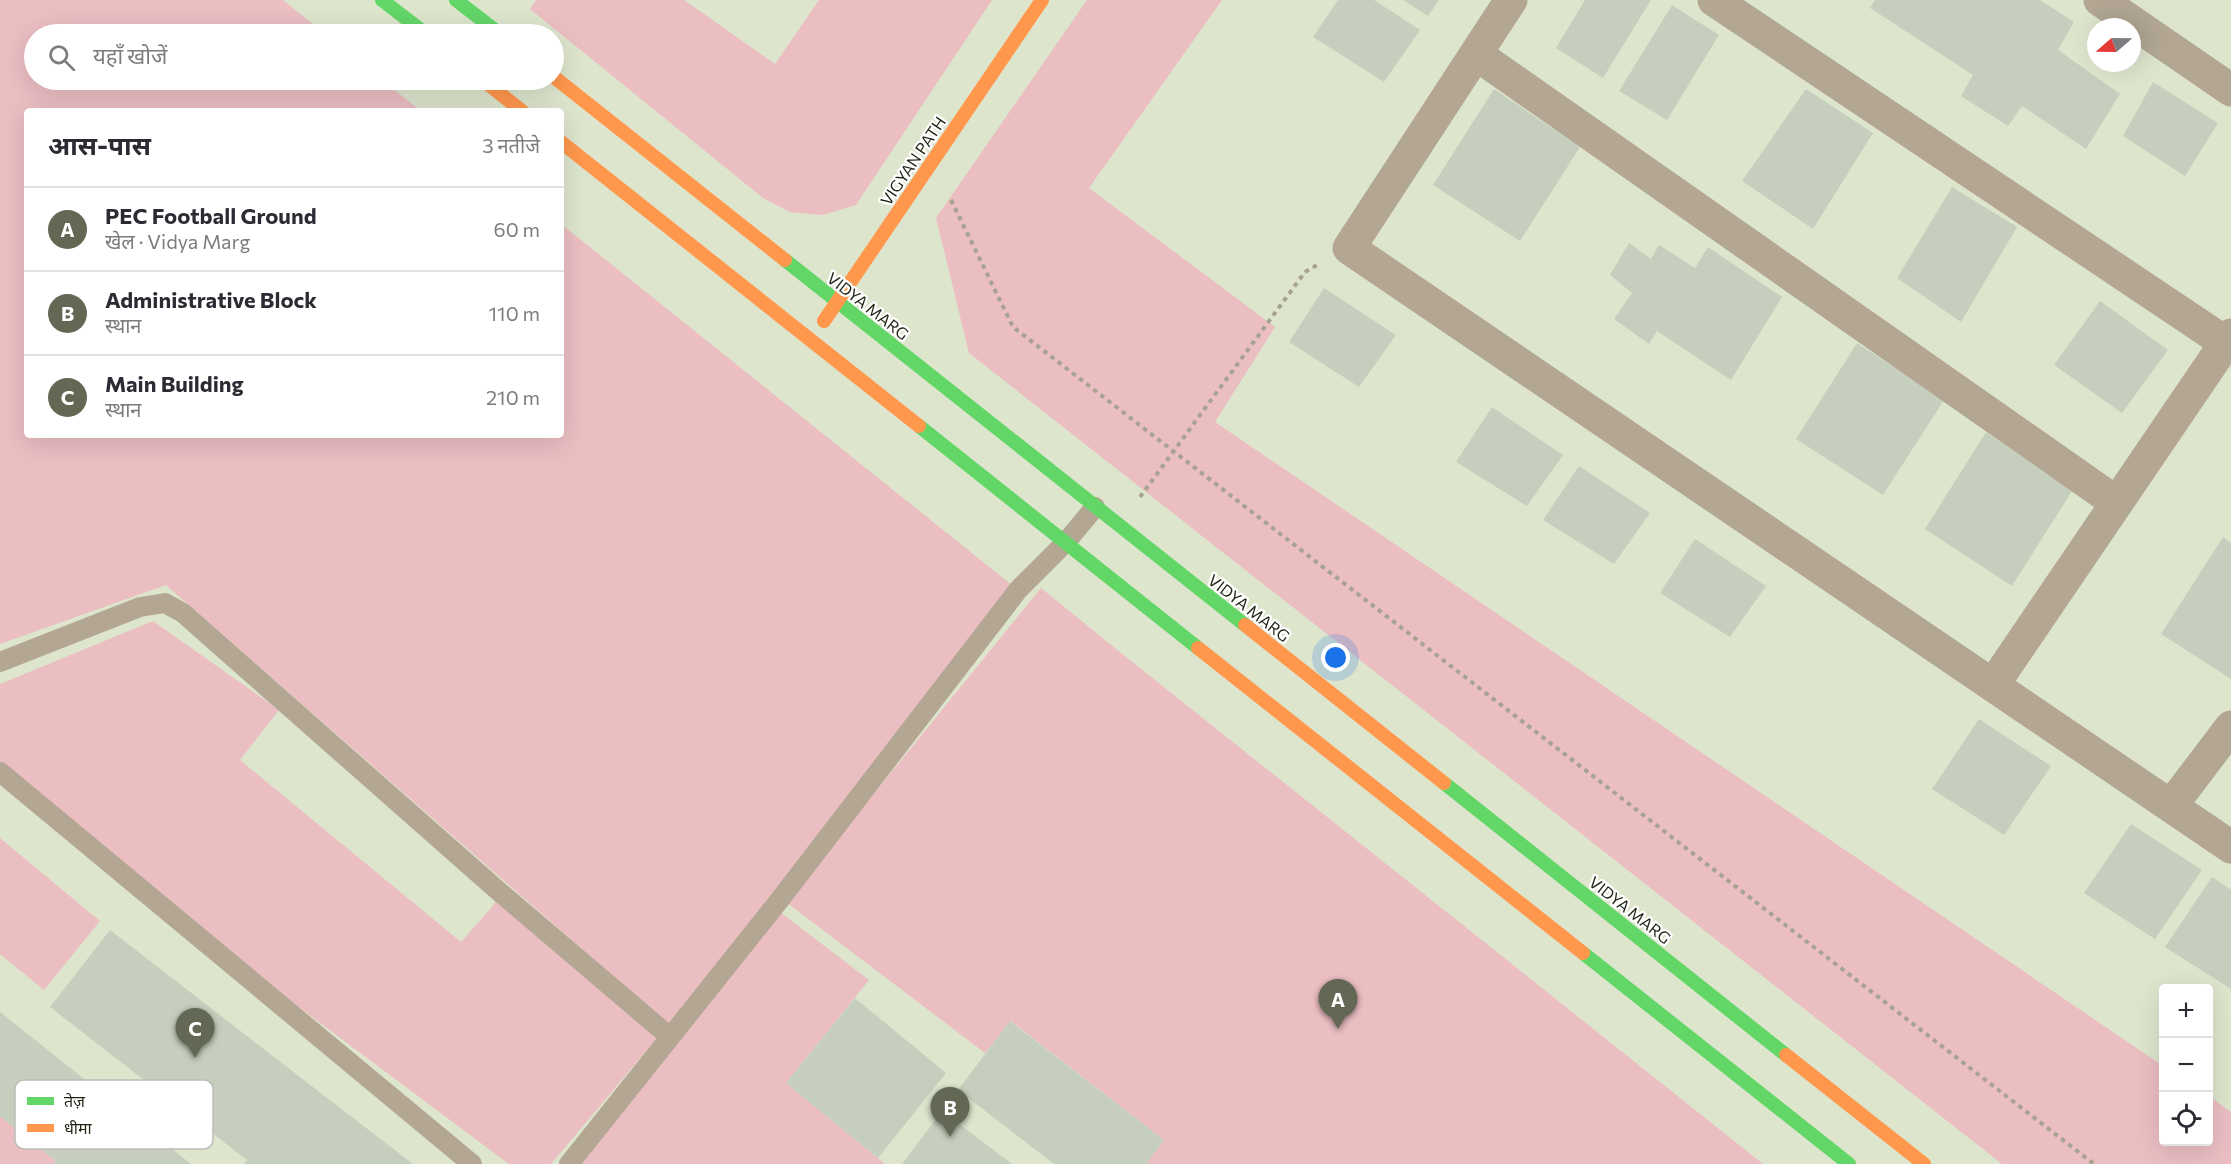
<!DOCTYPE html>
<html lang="hi">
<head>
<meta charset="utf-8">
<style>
	:root { --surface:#fff; --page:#f2f2f3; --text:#2b2b33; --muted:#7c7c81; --line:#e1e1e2; --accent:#626854 }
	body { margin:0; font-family:Commissioner,"Noto Sans Devanagari",sans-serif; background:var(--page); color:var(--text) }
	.controls { position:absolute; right:18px; bottom:18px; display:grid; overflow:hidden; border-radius:6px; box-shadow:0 6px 24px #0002 }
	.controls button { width:54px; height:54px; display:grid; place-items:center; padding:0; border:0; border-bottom:2px solid var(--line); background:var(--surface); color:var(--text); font:30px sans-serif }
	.compass { position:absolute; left:2087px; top:18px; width:54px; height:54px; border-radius:50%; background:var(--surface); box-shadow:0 6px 24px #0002; rotate:250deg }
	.you { position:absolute; left:1336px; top:658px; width:21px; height:21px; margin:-15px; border:4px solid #fff; border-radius:50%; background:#1a73e8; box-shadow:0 0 0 9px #1a73e833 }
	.badge { display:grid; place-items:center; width:39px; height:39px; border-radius:50%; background:var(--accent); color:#fff; font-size:20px; font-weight:700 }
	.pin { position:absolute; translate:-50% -50px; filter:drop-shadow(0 2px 3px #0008) }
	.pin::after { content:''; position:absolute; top:32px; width:21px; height:18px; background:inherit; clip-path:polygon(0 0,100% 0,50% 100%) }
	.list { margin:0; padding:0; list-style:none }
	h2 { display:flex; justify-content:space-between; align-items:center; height:78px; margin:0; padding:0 24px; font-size:26px }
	h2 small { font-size:20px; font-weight:400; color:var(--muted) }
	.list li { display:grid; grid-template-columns:39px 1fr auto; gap:18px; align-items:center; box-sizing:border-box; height:84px; padding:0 24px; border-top:2px solid var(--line) }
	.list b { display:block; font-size:22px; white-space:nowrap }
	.list p { margin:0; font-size:20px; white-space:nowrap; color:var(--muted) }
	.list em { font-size:20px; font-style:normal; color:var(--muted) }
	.icon { flex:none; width:33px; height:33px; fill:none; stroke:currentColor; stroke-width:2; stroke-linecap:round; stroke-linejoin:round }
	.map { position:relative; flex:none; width:2231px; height:1164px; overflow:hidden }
	.search { position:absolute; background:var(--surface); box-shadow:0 6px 24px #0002; left:24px; top:24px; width:540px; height:66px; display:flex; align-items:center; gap:15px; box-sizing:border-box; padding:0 21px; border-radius:33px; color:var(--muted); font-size:22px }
	.panel { position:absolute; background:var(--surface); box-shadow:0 6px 24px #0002; left:24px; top:108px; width:540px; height:330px; border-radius:6px }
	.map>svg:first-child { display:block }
	.green { fill:#ebbec2 }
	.building { fill:#c6cfbd }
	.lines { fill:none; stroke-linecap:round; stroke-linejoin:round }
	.path { stroke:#a8a391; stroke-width:4; stroke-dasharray:4.5 4.5; stroke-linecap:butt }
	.lane { stroke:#b3a794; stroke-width:20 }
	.street { stroke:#b3a794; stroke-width:33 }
	.fast { stroke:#63d668; stroke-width:14 }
	.slow { stroke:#ff974d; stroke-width:14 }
	.labels { text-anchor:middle; stroke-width:4.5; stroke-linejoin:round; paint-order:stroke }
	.street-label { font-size:16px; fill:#1f2413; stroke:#fff }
	.key { fill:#fff; stroke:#bcbdb8; stroke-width:1.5 }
	.key-label { font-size:16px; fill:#1f2413 }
</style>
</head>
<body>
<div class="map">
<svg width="2231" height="1164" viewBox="0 0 2231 1164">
	<rect width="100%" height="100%" fill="#dee5cd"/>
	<!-- green -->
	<path class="green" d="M 0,0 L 283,0 L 325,34 L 34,34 L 34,80 L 382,80 L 421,111 L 27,111 L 27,435 L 561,435 L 561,224 L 1018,590 L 671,1027 L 166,585 L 0,644 Z
		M 536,0 L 684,0 L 775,64 L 819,0 L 992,0 L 856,205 L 823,215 L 790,212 L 763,198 L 530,9 Z
		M 1087,0 L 1222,0 L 1089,188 L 1275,327 L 1215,422 L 2163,1066 L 2164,1142 L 2208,1142 L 2209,1096 L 2231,1112 L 2231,1164 L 2002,1164 L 969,353 L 936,218 Z
		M 1041,588 L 1116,649 L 1763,1164 L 1146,1164 L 1164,1140 L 1011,1021 L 985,1053 L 786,902 Z
		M 153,621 L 279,710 L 240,760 L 461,942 L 492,907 L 502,890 L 658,1037 L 551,1164 L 509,1164 L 0,784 L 0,684 Z
		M 0,838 L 100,921 L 44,990 L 0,954 Z
		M 780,912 L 869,980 L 786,1083 L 885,1164 L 578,1164 Z
		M 0,1116 L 56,1161 L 54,1164 L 0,1164 Z"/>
	<!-- building -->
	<path class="building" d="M 1338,0 L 1374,0 L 1420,30 L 1384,82 L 1313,37 Z
		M 1403,0 L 1439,0 L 1428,16 Z
		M 1585,0 L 1651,0 L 1603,78 L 1556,48 Z
		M 1875,0 L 2040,0 L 2074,22 L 2058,50 L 2120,94 L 2086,149 L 2022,106 L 2008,126 L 1961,96 L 1973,75 L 1870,8 Z
		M 1672,5 L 1719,35 L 1667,120 L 1619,91 Z
		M 2153,82 L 2218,123 L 2185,176 L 2123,136 Z
		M 1494,89 L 1580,147 L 1520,241 L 1433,185 Z
		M 1806,89 L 1873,133 L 1813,229 L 1742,181 Z
		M 1952,187 L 2017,227 L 1961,322 L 1897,278 Z
		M 1629,243 L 1651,259 L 1659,245 L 1695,268 L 1708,247 L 1782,297 L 1731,380 L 1657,331 L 1649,344 L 1614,319 L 1632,293 L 1610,275 Z
		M 1324,288 L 1396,335 L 1359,387 L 1289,342 Z
		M 2100,301 L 2168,350 L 2122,413 L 2054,365 Z
		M 1857,343 L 1944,400 L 1883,495 L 1796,439 Z
		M 1492,407 L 1563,455 L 1527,506 L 1456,462 Z
		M 1986,432 L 2072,491 L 2012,586 L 1925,529 Z
		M 1579,466 L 1650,513 L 1614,564 L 1543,520 Z
		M 2223,537 L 2231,543 L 2231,679 L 2161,634 Z
		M 1695,539 L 1766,586 L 1730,637 L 1660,593 Z
		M 1979,719 L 2051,766 L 2004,835 L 1932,789 Z
		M 2131,824 L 2202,870 L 2155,939 L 2084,893 Z
		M 2212,877 L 2231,890 L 2231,989 L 2165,947 Z
		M 110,930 L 340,1108 L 413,1164 L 244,1164 L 247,1160 L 50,1007 Z
		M 855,998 L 946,1073 L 878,1158 L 786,1083 Z
		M 0,1012 L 191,1164 L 54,1164 L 56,1161 L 0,1116 Z
		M 1010,1021 L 1164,1140 L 1146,1164 L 1054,1164 L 958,1090 Z
		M 942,1111 L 1012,1164 L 902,1164 Z"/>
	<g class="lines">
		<!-- path -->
		<path class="path" d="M 951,200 L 1013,327 L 2094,1164
			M 1140,497 L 1305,272 L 1319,264"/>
		<!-- lane -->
		<path class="lane" d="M 0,662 L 140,607 L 165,603 L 183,613 L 495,888 L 670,1037
			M 0,772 L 472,1164
			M 569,1164 L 778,902 L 1018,590 L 1066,542 L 1095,507"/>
		<!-- street -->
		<path class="street" d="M 1511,0 L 1349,248 L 2231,847
			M 1714,0 L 2226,343
			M 2100,0 L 2231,90
			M 1476,54 L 2117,503
			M 1993,685 L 2231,335
			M 2171,806 L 2231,727"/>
		<!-- fast -->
		<path class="fast" d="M 382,0 L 426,34
			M 456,0 L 500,34
			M 785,260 L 1245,625
			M 919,426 L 1198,648
			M 1444,783 L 1786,1055
			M 1583,953 L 1849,1164"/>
		<!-- slow -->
		<path class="slow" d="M 554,77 L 785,260
			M 483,80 L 522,111
			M 561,142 L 919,426
			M 824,321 L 1042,0
			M 1245,625 L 1444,783
			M 1198,648 L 1583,953
			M 1786,1055 L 1924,1164"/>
	</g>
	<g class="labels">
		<!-- street labels -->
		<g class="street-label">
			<text transform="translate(913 161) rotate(-56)" y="6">VIGYAN PATH</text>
			<text transform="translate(868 306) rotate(38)" y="6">VIDYA MARG</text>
			<text transform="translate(1249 608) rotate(38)" y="6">VIDYA MARG</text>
			<text transform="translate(1630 910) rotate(38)" y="6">VIDYA MARG</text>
		</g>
	</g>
	<!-- legend -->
	<rect x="15" y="1080" width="198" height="69" rx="9" class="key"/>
	<rect x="27" y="1097" width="27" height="8" fill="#63d668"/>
	<rect x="27" y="1124" width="27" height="8" fill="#ff974d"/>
	<g class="key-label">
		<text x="64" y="1107">तेज़</text>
		<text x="64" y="1134">धीमा</text>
	</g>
</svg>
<div class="controls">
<button>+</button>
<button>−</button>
<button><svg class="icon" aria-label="locate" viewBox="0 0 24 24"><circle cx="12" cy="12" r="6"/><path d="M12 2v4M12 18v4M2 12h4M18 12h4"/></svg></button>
</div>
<svg class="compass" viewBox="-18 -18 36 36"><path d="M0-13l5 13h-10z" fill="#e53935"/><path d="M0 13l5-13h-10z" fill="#7c7c81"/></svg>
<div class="you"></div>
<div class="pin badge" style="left:1338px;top:1029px">A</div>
<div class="pin badge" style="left:950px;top:1137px">B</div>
<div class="pin badge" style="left:195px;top:1058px">C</div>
<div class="search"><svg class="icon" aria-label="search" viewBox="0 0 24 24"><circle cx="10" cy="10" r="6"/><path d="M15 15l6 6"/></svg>यहाँ खोजें</div>
<section class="panel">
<h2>आस-पास<small>3 नतीजे</small></h2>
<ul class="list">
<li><span class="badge">A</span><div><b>PEC Football Ground</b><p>खेल · Vidya Marg</p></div><em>60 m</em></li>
<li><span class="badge">B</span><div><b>Administrative Block</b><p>स्थान</p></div><em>110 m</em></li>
<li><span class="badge">C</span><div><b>Main Building</b><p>स्थान</p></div><em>210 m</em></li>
</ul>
</section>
</div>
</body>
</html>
